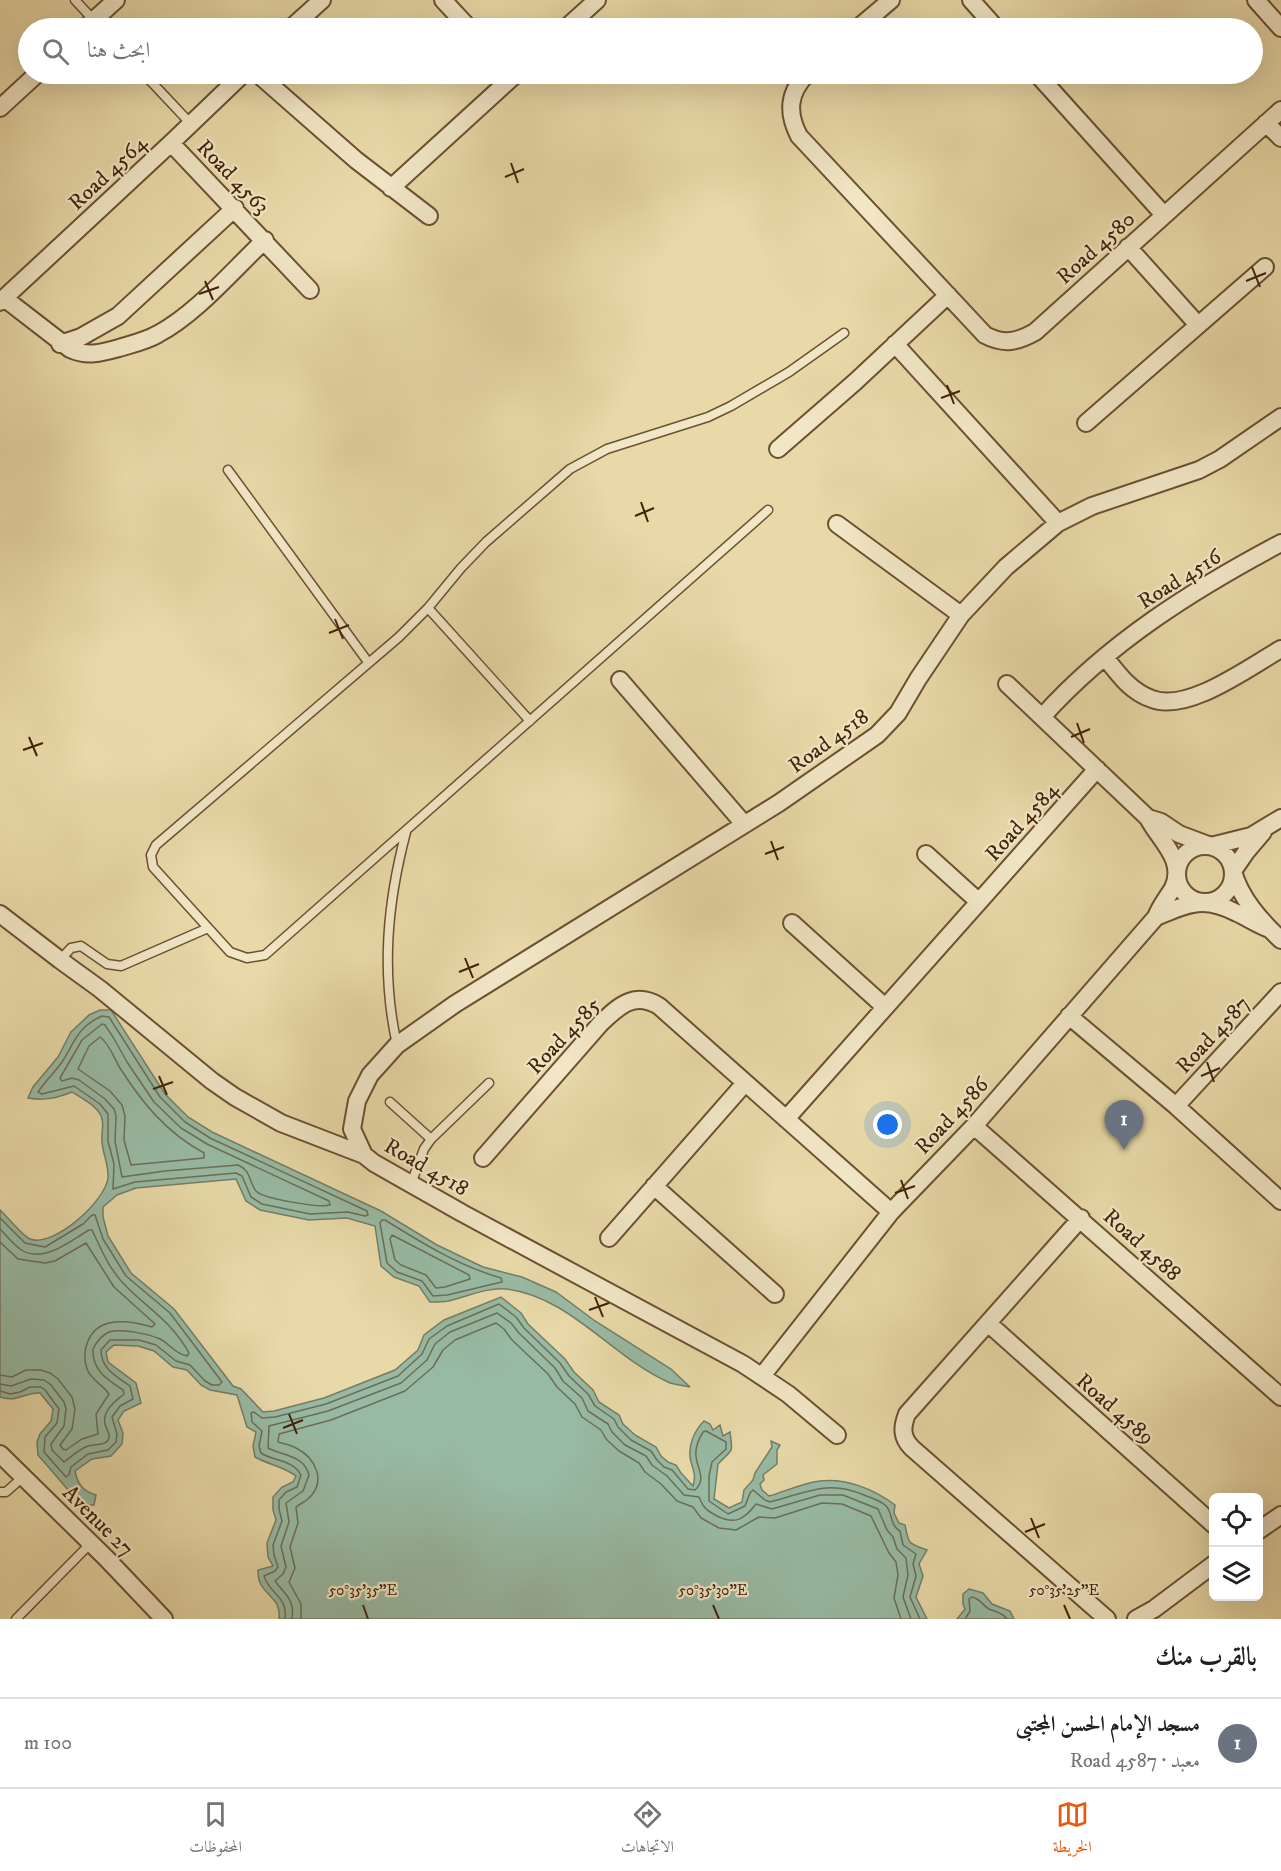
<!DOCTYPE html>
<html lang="ar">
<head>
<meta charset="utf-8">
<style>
	:root { --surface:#fff; --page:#f2f2f2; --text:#202124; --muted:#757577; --line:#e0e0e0; --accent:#ea580c }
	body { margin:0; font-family:"IM FELL DW Pica",Amiri,serif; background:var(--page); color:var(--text); direction:rtl }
	.controls { position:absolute; right:18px; bottom:18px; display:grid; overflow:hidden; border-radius:9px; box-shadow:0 6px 24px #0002 }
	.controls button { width:54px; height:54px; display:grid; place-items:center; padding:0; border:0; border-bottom:2px solid var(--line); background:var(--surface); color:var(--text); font:30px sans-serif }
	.you { position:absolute; left:888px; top:1125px; width:21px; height:21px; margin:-15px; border:4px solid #fff; border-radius:50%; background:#1a73e8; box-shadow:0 0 0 9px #1a73e833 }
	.badge { display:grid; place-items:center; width:39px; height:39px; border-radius:50%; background:var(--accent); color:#fff; font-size:20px; font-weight:700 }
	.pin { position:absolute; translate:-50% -50px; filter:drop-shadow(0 2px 3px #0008) }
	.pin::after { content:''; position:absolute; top:32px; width:21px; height:18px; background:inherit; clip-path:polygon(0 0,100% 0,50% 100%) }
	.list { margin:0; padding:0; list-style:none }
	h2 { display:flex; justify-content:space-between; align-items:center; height:78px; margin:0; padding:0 24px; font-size:26px }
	h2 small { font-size:20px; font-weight:400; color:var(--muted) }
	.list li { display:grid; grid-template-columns:39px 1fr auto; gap:18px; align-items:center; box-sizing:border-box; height:90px; padding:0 24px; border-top:2px solid var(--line) }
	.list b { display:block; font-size:22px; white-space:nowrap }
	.list p { margin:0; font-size:20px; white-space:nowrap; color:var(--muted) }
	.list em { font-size:20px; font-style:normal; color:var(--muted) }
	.icon { flex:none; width:33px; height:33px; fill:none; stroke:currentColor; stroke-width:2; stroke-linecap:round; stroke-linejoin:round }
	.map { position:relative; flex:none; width:1281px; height:1619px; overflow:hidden; direction:ltr }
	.search { position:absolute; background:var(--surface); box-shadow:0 6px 24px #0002; left:18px; right:18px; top:18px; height:66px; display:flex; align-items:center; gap:15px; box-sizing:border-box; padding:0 21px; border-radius:33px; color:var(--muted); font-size:22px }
	.sheet { height:168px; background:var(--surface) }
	nav { display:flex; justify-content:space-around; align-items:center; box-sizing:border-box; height:84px; border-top:2px solid var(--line); background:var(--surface); font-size:16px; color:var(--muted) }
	nav a { display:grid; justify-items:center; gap:3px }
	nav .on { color:var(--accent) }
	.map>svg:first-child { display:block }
	.water { fill:#98baa4; stroke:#757e66; stroke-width:1.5 }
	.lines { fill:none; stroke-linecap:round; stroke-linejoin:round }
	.shore { stroke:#6c6e57; stroke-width:1.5 }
	.lane-casing { stroke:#6b5032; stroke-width:11 }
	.street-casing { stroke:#6b5032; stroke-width:20 }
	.lane { stroke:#f1e6c6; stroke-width:8 }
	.street { stroke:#f1e6c6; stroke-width:16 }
	.ticks { fill:none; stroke:#41230a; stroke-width:2 }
	.labels { text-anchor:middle; stroke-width:4.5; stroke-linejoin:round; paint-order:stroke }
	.street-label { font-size:22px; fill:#41230a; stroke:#f1e6c6 }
	.ticks-label { font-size:15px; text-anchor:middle; fill:#41230a; stroke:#f1e6c6; stroke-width:4.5; stroke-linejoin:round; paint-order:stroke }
</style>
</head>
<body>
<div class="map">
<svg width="1281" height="1619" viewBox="0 0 1281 1619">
	<rect width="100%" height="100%" fill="#e9d9a8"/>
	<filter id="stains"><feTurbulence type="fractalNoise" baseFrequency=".00333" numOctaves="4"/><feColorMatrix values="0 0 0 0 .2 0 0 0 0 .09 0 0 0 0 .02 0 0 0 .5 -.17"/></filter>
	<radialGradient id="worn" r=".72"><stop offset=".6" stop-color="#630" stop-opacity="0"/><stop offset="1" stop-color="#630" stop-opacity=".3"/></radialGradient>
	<!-- water -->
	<path class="water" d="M 100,1010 L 111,1010 L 165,1094 L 188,1117 L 212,1132 L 381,1211 L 437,1245 L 483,1267 L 522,1277 L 556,1292 L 595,1321 L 671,1369 L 690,1387 C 683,1385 674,1385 668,1382 C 612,1357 569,1296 506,1289 C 487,1287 467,1297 448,1301 C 442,1302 436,1302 430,1302 L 419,1286 L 394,1277 L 381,1266 L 375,1226 L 347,1218 L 309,1220 L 260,1210 L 246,1201 L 236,1179 L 136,1188 L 117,1195 L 103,1207 L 103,1217 L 108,1236 L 131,1273 L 174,1309 L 233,1386 L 241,1389 L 263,1412 L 274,1411 L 324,1398 L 395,1370 L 418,1350 L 424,1335 L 444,1320 L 501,1297 L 521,1313 L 528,1324 L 565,1359 L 574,1372 L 593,1390 L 599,1402 L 619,1415 L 623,1424 L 635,1435 L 656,1447 L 661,1456 L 668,1462 L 676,1465 L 681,1473 L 693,1486 C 696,1476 694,1472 691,1462 C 687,1447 694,1431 704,1421 L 710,1424 L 713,1430 L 720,1425 L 723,1436 L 730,1432 C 733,1455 733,1448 718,1464 L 714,1499 L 729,1508 L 742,1502 L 744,1490 L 753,1480 L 755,1473 L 772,1447 L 771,1441 L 780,1445 L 777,1450 L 777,1464 L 763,1475 L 764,1480 L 760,1484 L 762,1490 L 769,1496 C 786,1491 803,1483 820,1481 C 846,1478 874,1489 895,1505 L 894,1513 L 899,1523 L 905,1525 C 909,1545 908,1543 927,1550 L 919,1564 L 923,1576 L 916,1597 L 927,1619 L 279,1619 C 282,1594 257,1596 258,1570 L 273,1566 L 268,1557 L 267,1543 L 276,1520 L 273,1510 L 273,1497 L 282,1487 L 293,1482 L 296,1476 C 283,1466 269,1465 255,1457 L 253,1446 L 256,1432 L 247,1427 L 237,1395 L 210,1390 L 201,1385 L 187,1370 L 173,1367 L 154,1351 L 138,1346 L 114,1345 L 106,1352 L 108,1362 L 136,1383 L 141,1403 L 124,1411 L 118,1420 L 123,1433 L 122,1444 L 111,1456 L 92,1459 L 75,1471 C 78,1485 83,1491 96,1495 L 94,1505 L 87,1505 L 75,1498 L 38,1455 L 37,1442 L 40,1434 L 51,1421 L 53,1409 L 40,1393 C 25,1392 16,1403 0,1397 L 0,1210 C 7,1216 22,1236 30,1239 C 53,1248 105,1202 108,1178 C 109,1165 103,1155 102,1142 C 101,1134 104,1126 102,1119 C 100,1107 81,1098 72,1092 C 57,1098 45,1101 28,1098 L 33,1087 L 58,1057 L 71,1032 L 89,1015 Z
		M 969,1589 L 983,1593 L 992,1604 L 1010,1611 L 1014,1619 L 957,1619 L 965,1609 L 963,1604 L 963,1594 Z"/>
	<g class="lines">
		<!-- shore -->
		<path class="shore" d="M 102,1016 L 109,1017 L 160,1097 L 185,1122 L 210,1138 L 367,1211 L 368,1215 L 365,1216 L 348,1212 L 310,1214 L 262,1204 L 251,1197 L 242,1176 L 236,1173 L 135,1182 L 113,1189 L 114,1164 L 108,1141 L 108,1114 L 100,1104 L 74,1086 L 42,1094 L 38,1092 C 45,1081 55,1072 62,1062 C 75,1042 77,1027 102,1016 Z
			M 102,1024 L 105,1025 L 113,1037 L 127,1062 L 154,1102 L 181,1128 L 207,1144 L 329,1201 L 330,1205 C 320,1208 263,1199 256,1191 C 249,1182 251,1170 238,1165 L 165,1171 L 122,1177 L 115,1141 L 116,1116 L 114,1109 L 105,1099 L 79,1080 L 72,1078 L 62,1081 L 60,1078 L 82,1040 Z
			M 100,1037 C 109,1043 114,1058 120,1068 C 142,1103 167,1133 204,1153 L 204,1158 L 131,1165 L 124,1140 L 125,1116 L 122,1105 L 110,1091 L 78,1069 L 89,1046 Z
			M 0,1218 L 25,1243 L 45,1247 L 83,1224 L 92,1215 L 95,1215 L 103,1239 L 126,1276 L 170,1313 L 222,1382 L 219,1385 L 212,1385 L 205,1381 L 190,1365 L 176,1361 L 156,1345 L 139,1340 L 110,1340 L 101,1350 C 101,1369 116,1376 130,1386 L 133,1399 L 120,1406 L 112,1417 L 117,1434 L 116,1442 L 108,1450 L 88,1454 L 71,1467 L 69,1475 L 66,1477 L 44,1452 L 45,1437 L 57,1423 L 59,1409 L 45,1390 L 41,1387 L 30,1387 L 20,1392 L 10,1394 L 0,1391
			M 385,1220 C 422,1243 459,1266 501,1278 L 502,1282 L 447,1295 L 433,1296 L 422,1281 L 397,1272 L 387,1263 L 380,1223 L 382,1220 Z
			M 0,1229 C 6,1235 13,1244 20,1249 C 42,1265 70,1241 89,1230 L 92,1230 C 100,1247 109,1268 122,1282 C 146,1308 171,1320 189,1353 L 187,1356 C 175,1354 170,1344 160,1339 C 149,1334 120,1328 109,1332 C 102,1335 96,1343 93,1349 C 92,1371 108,1380 123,1390 L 124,1394 C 116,1401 102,1410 105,1424 C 106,1428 110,1434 109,1438 C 107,1446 94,1444 88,1446 C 79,1449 71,1457 64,1462 L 52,1450 L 51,1444 L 64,1426 L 66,1409 L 64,1402 L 51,1385 L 44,1380 L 31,1379 L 11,1386 L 0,1384
			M 392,1235 L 469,1275 L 470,1279 L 445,1287 L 436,1288 L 426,1275 L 401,1265 L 395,1260 L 390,1239 Z
			M 0,1242 L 18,1259 L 45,1263 L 55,1261 L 86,1243 L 114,1287 L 155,1324 L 152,1327 C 139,1323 122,1320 109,1323 C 88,1328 81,1351 87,1369 C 91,1380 103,1385 109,1394 L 96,1414 L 98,1434 L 82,1439 L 66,1450 L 63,1449 L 60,1445 L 72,1429 L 75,1409 L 72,1397 L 58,1379 L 50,1373 L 41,1370 L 26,1370 L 12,1377 L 0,1375
			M 285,1619 C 288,1596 270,1595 264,1576 L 275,1571 L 278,1567 L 274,1555 L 273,1545 L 282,1521 L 279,1509 L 279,1500 L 286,1492 L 297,1487 L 301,1475 C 292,1459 275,1462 261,1453 L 259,1446 L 262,1431 L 252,1422 L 251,1413 L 254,1412 L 262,1418 L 275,1417 L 326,1404 L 398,1376 L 422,1354 L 429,1339 L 447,1326 L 499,1304 L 516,1317 L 524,1328 L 560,1363 L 569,1376 L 588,1394 L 595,1406 L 614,1419 L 618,1427 L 631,1440 L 651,1451 L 657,1460 L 664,1467 L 672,1470 L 688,1489 L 695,1490 C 707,1479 697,1469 696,1456 C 695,1447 698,1440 703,1432 L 706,1431 L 726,1442 L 726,1449 L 712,1462 L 709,1476 L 709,1501 L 728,1514 L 745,1506 L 750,1493 L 753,1490 L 765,1500 L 770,1502 C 806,1493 827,1479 864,1495 C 871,1498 879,1500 885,1505 C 893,1511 889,1525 900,1531 L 903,1545 L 916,1554 L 913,1564 L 916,1576 L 910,1597 L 920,1619
			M 292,1619 C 295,1599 285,1595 275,1581 L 283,1574 L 286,1567 L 281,1546 L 289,1522 L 286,1503 L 303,1491 L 309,1475 C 304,1455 283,1456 268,1448 L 269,1426 L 328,1411 L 401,1383 L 427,1360 L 435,1344 L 450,1332 L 497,1313 L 511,1323 L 519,1333 L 555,1368 L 563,1381 L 582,1398 L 588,1411 L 608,1424 L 612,1432 L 625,1445 L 646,1456 L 652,1465 L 667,1476 L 684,1495 L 699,1497 C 703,1507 706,1510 715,1515 C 734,1525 743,1521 756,1504 L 772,1509 L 820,1495 L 843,1495 L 878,1509 L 887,1530 L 893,1537 L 897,1549 L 906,1558 L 908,1575 L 903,1597 L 911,1619
			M 301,1619 L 301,1604 L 289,1582 L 295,1568 L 290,1547 L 298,1523 L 296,1507 C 300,1504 304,1502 308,1499 C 327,1482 316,1458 296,1448 C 291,1445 284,1444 278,1442 L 279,1434 L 331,1420 L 405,1391 L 433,1367 L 443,1350 L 455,1340 L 496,1323 L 504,1329 L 512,1340 L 548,1374 L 557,1387 L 575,1404 L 582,1417 L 601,1430 L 606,1439 L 619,1451 L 639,1463 L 645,1472 L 661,1484 L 677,1501 L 693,1507 L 701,1518 L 719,1528 L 736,1530 L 759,1517 L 775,1518 L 822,1503 L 842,1504 L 871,1516 L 889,1553 L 896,1562 L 898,1575 L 894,1598 L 901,1619
			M 965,1619 L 970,1611 L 969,1599 L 972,1597 C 981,1599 982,1605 989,1609 C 996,1612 1002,1612 1007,1619"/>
		<!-- lane casing -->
		<g class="lane-casing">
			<path id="lane" d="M 75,0 L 101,28
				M 144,74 L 191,124
				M 228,470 L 368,662
				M 768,510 L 265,955 L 247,958 L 230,952 L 153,867 L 151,855 L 156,845 L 399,637 L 428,608 L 461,568 L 486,542 L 570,469 L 607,449 L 708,417 L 731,406 L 789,372 L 844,333
				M 428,608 L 530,721
				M 60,960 L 71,948 L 81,946 L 107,964 L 121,966 L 208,928
				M 397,1045 C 381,972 387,904 406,832
				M 390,1102 L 431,1139
				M 411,1184 L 424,1149 L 431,1139 L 489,1083
				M 0,1492 L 6,1492 L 23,1477
				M 16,1619 L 91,1543"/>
		</g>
		<!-- street casing -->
		<g class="street-casing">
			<path id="street" d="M 443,0 L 469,28
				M 971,0 L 996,28
				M 1256,0 L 1281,28
				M 85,28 L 116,0
				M 291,28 L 322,0
				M 566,28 L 597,0
				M 858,28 L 891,0
				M 258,74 L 356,160 L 429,216
				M 807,74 C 788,93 787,113 799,136 L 985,335 C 1004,345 1017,342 1035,332 L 1281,110
				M 1037,74 L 1164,215
				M 0,108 L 37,74
				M 1266,123 L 1281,138
				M 171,143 L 310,290
				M 391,188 L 516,74
				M 1128,247 L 1198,325
				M 4,298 L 70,349 C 87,357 101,353 119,348 C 132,344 146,341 158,334 C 196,314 233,270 265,240
				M 0,302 L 171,143 L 243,74
				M 60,344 L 81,337 L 118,316 L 235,208
				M 895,344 L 1058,523
				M 1086,423 L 1265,267
				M 778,449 L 855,382 L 948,295
				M 837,524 L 961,615
				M 1105,657 C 1118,674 1131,692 1152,699 C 1188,713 1249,667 1281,649
				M 620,680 L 744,824
				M 1042,717 C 1108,643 1194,589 1281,543
				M 1148,818 L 1161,822 L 1179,834 L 1211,846 L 1251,836 L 1281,818
				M 1263,832 L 1246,852 L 1233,871 C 1240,898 1261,921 1281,940
				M1177 874a28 28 0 1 1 56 0a28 28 0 1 1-56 0Z
				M 926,854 L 979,902
				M 0,914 L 60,960 L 100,989 L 212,1081 L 235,1097 L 281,1123 L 364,1155
				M 1156,917 C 1189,903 1204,896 1237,913 C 1248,918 1256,924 1267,928
				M 792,923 L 885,1007
				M 1069,1016 L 1176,1106 L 1281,1201
				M 1176,1106 L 1281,992
				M 786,1119 L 1097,769
				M 974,1126 L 1281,1397
				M 483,1158 L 601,1023 C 619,1006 634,991 659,1006 L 891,1212
				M 654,1186 L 775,1294
				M 1081,1218 L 907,1414 C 902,1427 901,1437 912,1448 L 1107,1619
				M 609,1238 L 745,1083
				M 989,1324 L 1214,1525
				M 762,1376 L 891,1212 L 974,1126 L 1156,917 C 1160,906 1167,898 1173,888 C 1186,860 1160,841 1148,818 L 1007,684
				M 837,1435 L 788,1394 L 743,1364 L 462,1213 L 374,1163 L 364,1155 L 352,1129 L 357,1101 L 370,1075 L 397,1045 L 455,1004 L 779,803 L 877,735 L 898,713 L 918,679 L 961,615 L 1006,567 L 1058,523 L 1092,506 L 1199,470 L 1220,459 L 1281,417
				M 0,1454 L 106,1558 L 164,1619
				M 1258,1531 L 1281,1515
				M 1136,1619 L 1154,1609 L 1214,1564"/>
		</g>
		<!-- lane -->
		<use href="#lane" class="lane"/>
		<!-- street -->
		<use href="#street" class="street"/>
	</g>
	<!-- ticks -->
	<path class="ticks" d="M 511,163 L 518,183M 505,177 L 524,169M 1252,267 L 1260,287M 205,281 L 213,300M 1246,281 L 1266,273M 199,294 L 219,287M 947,385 L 954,404M 941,398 L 960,391M 641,502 L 648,522M 635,516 L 654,508M 335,619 L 343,639M 329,633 L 349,625M 1077,723 L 1084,743M 29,737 L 37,756M 1071,737 L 1090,729M 23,750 L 43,743M 771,841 L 778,860M 765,854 L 784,847M 465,958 L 473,978M 459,972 L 479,964M 1207,1062 L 1214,1082M 159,1076 L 167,1095M 1201,1076 L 1220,1068M 153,1089 L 173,1082M 901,1180 L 908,1199M 895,1193 L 915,1186M 595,1297 L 603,1317M 589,1310 L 609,1303M 289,1414 L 297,1434M 283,1428 L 303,1420M 1031,1518 L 1039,1538M 1025,1532 L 1045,1524M 363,1605 L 368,1619M 713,1605 L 719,1619M 1064,1605 L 1070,1619"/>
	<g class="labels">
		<!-- street labels -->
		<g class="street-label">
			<text transform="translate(107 172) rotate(-43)" y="8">Road 4564</text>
			<text transform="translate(234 176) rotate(46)" y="8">Road 4563</text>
			<text transform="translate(1095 247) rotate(-42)" y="8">Road 4580</text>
			<text transform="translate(1179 578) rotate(-32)" y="8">Road 4516</text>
			<text transform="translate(828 740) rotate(-36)" y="8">Road 4518</text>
			<text transform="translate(1021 821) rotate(-48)" y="8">Road 4584</text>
			<text transform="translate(1212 1034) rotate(-47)" y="8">Road 4587</text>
			<text transform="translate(563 1035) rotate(-47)" y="8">Road 4585</text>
			<text transform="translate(951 1115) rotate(-47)" y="8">Road 4586</text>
			<text transform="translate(427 1166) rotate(30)" y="8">Road 4518</text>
			<text transform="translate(1143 1244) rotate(42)" y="8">Road 4588</text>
			<text transform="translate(1116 1408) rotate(41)" y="8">Road 4589</text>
			<text transform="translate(99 1520) rotate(45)" y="8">Avenue 27</text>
		</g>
	</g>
	<g class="ticks-label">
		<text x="363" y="1595">50°35'35"E</text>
		<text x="713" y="1595">50°35'30"E</text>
		<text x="1064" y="1595">50°35'25"E</text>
	</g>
	<rect width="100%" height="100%" filter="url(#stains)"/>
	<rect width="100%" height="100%" fill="url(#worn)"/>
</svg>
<div class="controls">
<button><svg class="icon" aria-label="locate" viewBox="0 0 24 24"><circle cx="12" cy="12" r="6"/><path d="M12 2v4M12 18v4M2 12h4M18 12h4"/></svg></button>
<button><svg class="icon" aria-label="layers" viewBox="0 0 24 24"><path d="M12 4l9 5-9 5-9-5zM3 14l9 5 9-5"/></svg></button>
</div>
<div class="you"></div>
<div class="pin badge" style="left:1124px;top:1150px;background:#6b7280">1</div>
<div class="search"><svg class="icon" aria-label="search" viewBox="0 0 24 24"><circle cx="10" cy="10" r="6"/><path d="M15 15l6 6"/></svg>ابحث هنا</div>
</div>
<section class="sheet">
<h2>بالقرب منك<small></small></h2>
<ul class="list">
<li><span class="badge" style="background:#6b7280">1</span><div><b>مسجد الإمام الحسن المجتبى</b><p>معبد · Road 4587</p></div><em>100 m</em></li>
</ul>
</section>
<nav>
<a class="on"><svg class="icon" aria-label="map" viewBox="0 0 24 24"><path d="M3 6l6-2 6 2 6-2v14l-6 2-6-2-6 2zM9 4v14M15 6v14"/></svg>الخريطة</a>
<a><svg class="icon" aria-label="directions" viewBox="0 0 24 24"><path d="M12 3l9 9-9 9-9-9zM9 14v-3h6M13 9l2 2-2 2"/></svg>الاتجاهات</a>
<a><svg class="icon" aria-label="saved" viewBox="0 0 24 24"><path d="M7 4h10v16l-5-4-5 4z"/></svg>المحفوظات</a>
</nav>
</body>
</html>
